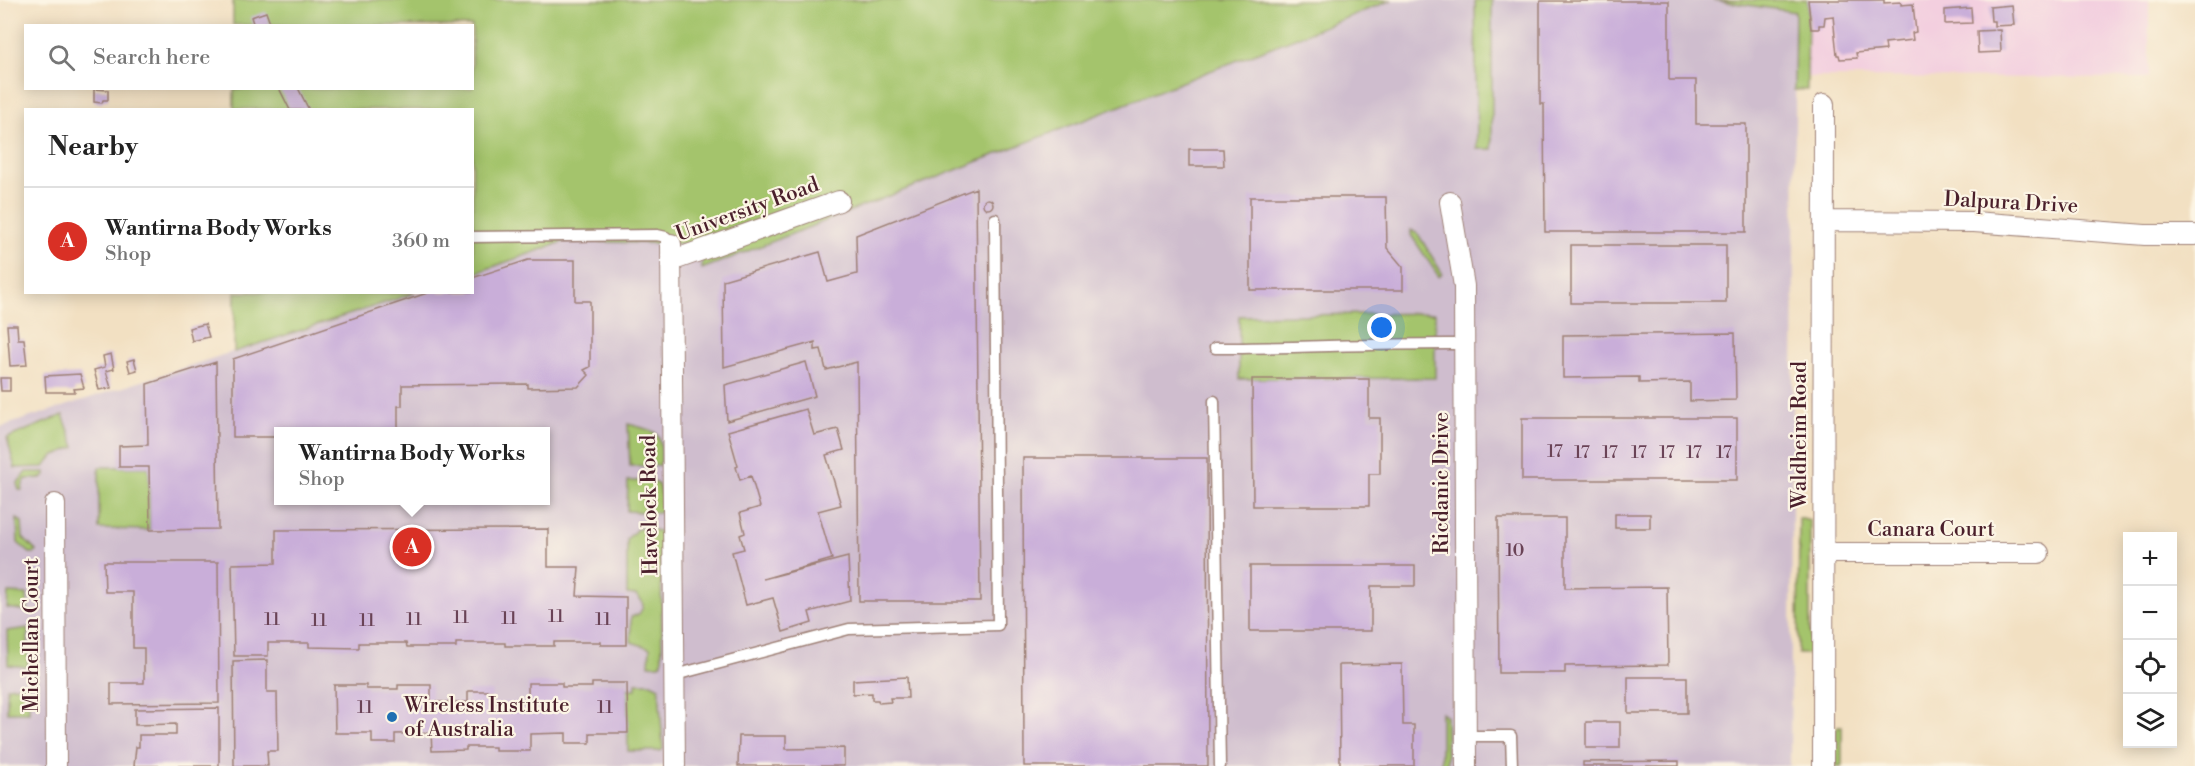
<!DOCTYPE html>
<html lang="en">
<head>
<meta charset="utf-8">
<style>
	:root { --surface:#fff; --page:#f2f2f2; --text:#222; --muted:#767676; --line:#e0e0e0; --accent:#d93025 }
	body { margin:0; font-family:"Libre Bodoni",serif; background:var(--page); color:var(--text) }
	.controls { position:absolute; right:18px; bottom:18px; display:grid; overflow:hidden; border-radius:0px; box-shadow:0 3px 15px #0003 }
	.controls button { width:54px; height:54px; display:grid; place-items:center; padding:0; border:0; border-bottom:2px solid var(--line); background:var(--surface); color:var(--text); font:30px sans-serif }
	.you { position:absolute; left:1382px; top:328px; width:21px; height:21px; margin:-15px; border:4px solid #fff; border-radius:50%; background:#1a73e8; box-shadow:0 0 0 9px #1a73e833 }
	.badge { display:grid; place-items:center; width:39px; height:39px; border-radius:50%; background:var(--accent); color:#fff; font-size:20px; font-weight:700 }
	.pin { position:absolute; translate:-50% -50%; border:3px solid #fff; box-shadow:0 2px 6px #0006 }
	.popup { position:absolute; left:274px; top:427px; width:276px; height:78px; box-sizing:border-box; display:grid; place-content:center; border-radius:0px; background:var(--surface); filter:drop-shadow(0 2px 4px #0005); font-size:20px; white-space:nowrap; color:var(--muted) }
	.popup b { font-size:22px; color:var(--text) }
	.popup::after { content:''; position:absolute; left:50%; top:100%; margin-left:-12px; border:12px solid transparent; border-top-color:var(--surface) }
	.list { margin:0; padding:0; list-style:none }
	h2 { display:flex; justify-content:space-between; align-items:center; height:78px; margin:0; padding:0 24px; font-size:26px }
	h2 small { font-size:20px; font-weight:400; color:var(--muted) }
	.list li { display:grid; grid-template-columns:39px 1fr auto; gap:18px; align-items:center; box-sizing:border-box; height:108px; padding:0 24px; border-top:2px solid var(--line) }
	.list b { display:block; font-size:22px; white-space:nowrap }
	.list p { margin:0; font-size:20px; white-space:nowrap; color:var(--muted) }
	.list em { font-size:20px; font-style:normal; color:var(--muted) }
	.icon { flex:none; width:33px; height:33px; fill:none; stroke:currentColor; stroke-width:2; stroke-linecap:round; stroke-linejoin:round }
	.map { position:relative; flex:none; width:2195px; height:766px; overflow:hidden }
	.search { position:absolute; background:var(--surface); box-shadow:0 3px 15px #0003; left:24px; top:24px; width:450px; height:66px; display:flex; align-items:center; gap:15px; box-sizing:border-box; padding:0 21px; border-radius:0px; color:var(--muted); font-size:22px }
	.panel { position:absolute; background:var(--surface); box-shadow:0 3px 15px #0003; left:24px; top:108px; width:450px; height:186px; border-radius:0px }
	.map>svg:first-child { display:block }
	.built { fill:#f3cfdf }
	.industrial { fill:#cfbdce; fill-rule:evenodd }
	.green { fill:#a4c46c; stroke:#77724c; stroke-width:1.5 }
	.building { fill:#c9aed9 }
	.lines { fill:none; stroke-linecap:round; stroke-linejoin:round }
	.service-casing { stroke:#9e8076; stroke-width:13 }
	.minor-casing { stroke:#9e8076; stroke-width:22 }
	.service { stroke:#fff; stroke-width:10 }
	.minor { stroke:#fff; stroke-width:20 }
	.poi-dot { fill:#1f6fb2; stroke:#fcf5e5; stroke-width:2 }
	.labels { text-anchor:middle; stroke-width:4.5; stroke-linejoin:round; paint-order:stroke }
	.number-label { font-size:18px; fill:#6a4356 }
	.street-label { font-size:21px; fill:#4a1f2b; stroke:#fcf5e5 }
	.poi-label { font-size:21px; fill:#4a1f2b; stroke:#fcf5e5; text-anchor:start }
</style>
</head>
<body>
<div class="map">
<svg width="2195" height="766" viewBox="0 0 2195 766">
	<rect width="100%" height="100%" fill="#fcf5e5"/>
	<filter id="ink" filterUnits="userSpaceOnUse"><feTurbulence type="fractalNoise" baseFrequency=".0167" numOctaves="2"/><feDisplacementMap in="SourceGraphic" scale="12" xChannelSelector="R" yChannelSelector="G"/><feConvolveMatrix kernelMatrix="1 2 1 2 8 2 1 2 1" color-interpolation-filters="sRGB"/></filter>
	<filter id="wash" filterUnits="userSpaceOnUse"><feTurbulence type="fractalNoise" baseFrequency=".008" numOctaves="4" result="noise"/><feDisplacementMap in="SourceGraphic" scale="24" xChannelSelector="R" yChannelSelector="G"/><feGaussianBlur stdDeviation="1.35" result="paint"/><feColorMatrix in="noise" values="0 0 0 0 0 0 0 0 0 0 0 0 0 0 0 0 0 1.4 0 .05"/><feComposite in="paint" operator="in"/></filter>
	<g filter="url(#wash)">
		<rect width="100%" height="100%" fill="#f2e0c2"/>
		<!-- built -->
		<path class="built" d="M 1808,0 L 2149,0 L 2149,78 L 1807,77 Z"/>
		<!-- industrial -->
		<path class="industrial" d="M 1392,0 L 1475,0 L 1477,149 L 1492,149 L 1492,0 L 1796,0 L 1790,766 L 0,766 L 0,427 L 415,293 L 472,292 L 473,274 L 565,241 L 578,241 L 1240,60 ZM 278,432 L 546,432 L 546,500 L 278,500 Z"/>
		<!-- green -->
		<path class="green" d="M 233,0 L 1392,0 L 702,269 L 702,241 L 692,244 L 565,241 L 473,274 L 472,110 L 234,109 L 234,89 L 472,88 L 472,26 L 233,25 Z
			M 1475,0 L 1492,0 L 1492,149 L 1477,149 Z
			M 1713,0 L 1808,0 L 1807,90 L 1794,90 L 1795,12 Z
			M 1411,230 L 1418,234 L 1442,273 L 1439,277 L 1411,235 Z
			M 235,293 L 235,292 L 415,293 L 234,352 Z
			M 1435,313 L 1435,378 L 1239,379 L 1239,316 Z
			M 63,415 L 75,447 L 53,456 L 44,467 L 15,468 L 7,438 Z
			M 628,424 C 662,433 661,431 661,465 L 630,466 Z
			M 99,467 L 149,467 L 150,530 L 99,529 Z
			M 26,472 L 45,472 L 45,475 L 42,478 L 26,479 L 23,484 L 22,490 L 19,490 L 17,484 Z
			M 628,481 C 661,481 661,477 661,511 L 658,513 L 627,511 Z
			M 1799,518 L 1810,521 L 1810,654 L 1798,654 Z
			M 17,519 L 22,522 L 23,538 L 36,551 L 34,553 L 30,553 L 18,543 Z
			M 641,528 L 659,531 L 661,536 L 662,662 L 660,665 L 649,665 L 650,648 L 631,642 L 631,617 L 639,614 L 643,607 L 642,601 L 636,595 L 627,594 L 627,539 L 637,529 Z
			M 8,593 L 27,594 L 28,611 L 7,608 Z
			M 28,628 L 28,667 L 8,665 L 7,631 Z
			M 636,683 L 651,683 L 659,687 L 663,749 L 660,751 L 628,751 L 627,689 L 636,689 Z
			M 28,685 L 29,712 L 7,712 L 7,687 Z
			M 1441,712 L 1446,716 L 1447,766 L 1441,766 Z
			M 1838,726 L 1842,726 L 1842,766 L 1836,766 L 1836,730 Z"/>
		<g id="blocks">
			<!-- building -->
			<path class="building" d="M 1808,0 L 1884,0 L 1884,3 L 1901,2 L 1901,5 L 1913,4 L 1916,32 L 1912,33 L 1913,40 L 1885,43 L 1886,50 L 1856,53 L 1857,58 L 1840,59 L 1839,55 L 1837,55 L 1833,16 L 1825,17 L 1824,25 L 1819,25 L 1819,29 L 1811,29 Z
				M 1540,1 L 1669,1 L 1669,80 L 1696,80 L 1696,124 L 1746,124 L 1746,232 L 1545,232 L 1544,104 L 1540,104 Z
				M 2012,5 L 2014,25 L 1994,26 L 1994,21 L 1991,21 L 1990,7 Z
				M 1971,8 L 1972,23 L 1945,24 L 1945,10 Z
				M 266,12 L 271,26 L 254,26 L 251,17 Z
				M 2000,30 L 2001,52 L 1978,53 L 1977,31 Z
				M 279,88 L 298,88 L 309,110 L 290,110 Z
				M 94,89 L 108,90 L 108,100 L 103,100 L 102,103 L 94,102 Z
				M 1189,149 L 1223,149 L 1224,166 L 1189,166 Z
				M 976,188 L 980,601 L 859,601 L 857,362 L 826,370 L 821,349 L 815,350 L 815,342 L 724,367 L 723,280 L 820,252 L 828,282 L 857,274 L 856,235 Z
				M 1250,197 L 1386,197 L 1387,248 L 1403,267 L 1403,290 L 1250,290 Z
				M983 204a5 5 0 1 1 10 0a5 5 0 1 1-10 0Z
				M 1571,245 L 1726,245 L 1726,303 L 1571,303 Z
				M 528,260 L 575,260 L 575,301 L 590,301 L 590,367 L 584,370 L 589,375 L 578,387 L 528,388 L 528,384 L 402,385 L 402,406 L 398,406 L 398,432 L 278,432 L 278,437 L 233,437 L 233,359 L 430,292 L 472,292 L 472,278 Z
				M 205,324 L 209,337 L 192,341 L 189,328 Z
				M 7,325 L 17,325 L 18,339 L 24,339 L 27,365 L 10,366 Z
				M 1735,333 L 1736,400 L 1690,401 L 1690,382 L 1639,383 L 1639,377 L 1563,378 L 1563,335 Z
				M 111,354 L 114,369 L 106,371 L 111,388 L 99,390 L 94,370 L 105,367 L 103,356 Z
				M 134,359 L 137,370 L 130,372 L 127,361 Z
				M 216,362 L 218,529 L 150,530 L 149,467 L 119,467 L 119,446 L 148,445 L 147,384 Z
				M 806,362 L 815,396 L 727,421 L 725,385 Z
				M 80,374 L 84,388 L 74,389 L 75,392 L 46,392 L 45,376 Z
				M 0,378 L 10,378 L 10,391 L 1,391 Z
				M 1252,379 L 1369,379 L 1369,418 L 1380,418 L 1380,474 L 1369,474 L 1369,506 L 1253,506 Z
				M 806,409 L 814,435 L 838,429 L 844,450 L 826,455 L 841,505 L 818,511 L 832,559 L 763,579 L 848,557 L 850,601 L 809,612 L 812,623 L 783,632 L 773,598 L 746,605 L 741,586 L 732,552 L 744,549 L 740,535 L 745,533 L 740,513 L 760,507 L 751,476 L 740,480 L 736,467 L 738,466 L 728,431 Z
				M 1522,418 L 1737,418 L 1737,480 L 1522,480 Z
				M 1023,458 L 1207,458 L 1208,766 L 1024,766 Z
				M 1615,514 L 1650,514 L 1650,528 L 1615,528 Z
				M 1498,518 L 1565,518 L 1565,588 L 1667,587 L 1668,665 L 1565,666 L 1565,673 L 1499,673 Z
				M 548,529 L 548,567 L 579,567 L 577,596 L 626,597 L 626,645 L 601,645 L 601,642 L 554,642 L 554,646 L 505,646 L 505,643 L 456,643 L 456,647 L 407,647 L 406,643 L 359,643 L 359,648 L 309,647 L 309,643 L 268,643 L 268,656 L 234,656 L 232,564 L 276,563 L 276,530 Z
				M 104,562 L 218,562 L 219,703 L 111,704 L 111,683 L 144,683 L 144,648 L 133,648 L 133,592 L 105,592 Z
				M 1250,566 L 1415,566 L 1415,586 L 1371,586 L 1371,631 L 1250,631 Z
				M 267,660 L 267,692 L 277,692 L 278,751 L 267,751 L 268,766 L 234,766 L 233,661 Z
				M 1402,664 L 1403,725 L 1414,725 L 1414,766 L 1340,766 L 1339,665 Z
				M 907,677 L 908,698 L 890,698 L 891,702 L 879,703 L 878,700 L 872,700 L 872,693 L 853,694 L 853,680 Z
				M 1628,677 L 1687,677 L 1687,713 L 1628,713 Z
				M 528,683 L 562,683 L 562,687 L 592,687 L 592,683 L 627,683 L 628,733 L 590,733 L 590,743 L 566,743 L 566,733 L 530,734 L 530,751 L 495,751 L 495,747 L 466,747 L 466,750 L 432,751 L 431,733 L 395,734 L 395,743 L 372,743 L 372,733 L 335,733 L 334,685 L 366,685 L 366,689 L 398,689 L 398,685 L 431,685 L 431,702 L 468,702 L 468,691 L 492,691 L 491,703 L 528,702 Z
				M 219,708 L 219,766 L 134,766 L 136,747 L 139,747 L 139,735 L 176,735 L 176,724 L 135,725 L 135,709 Z
				M 1586,722 L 1620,722 L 1620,748 L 1586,748 Z
				M 739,736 L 786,736 L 786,749 L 844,748 L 844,766 L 738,766 Z
				M 1679,761 L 1679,766 L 1583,766 L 1583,762 Z"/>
		</g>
	</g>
	<g filter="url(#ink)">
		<use href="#blocks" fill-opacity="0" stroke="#9e8076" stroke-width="1.5"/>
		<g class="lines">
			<!-- service casing -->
			<g class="service-casing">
				<path id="service" d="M 472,237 L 657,235 L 666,237 L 671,244
					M 1215,348 C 1298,348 1381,343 1464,344
					M 1214,401 L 1220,766
					M 675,675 L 849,629 L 998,625 L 995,219
					M 1466,736 L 1511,736 L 1512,766"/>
			</g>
			<!-- minor casing -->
			<g class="minor-casing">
				<path id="minor" d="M 1450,202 L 1464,286 L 1466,766
					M 1825,221 L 1974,222 L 2145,235 L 2195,235
					M 671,244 L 675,766
					M 671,261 L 839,201
					M 55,504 L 56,766
					M 1823,553 L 2039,553
					M 1823,766 L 1824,104"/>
			</g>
			<!-- service -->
			<use href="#service" class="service"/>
			<!-- minor -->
			<use href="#minor" class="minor"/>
		</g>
	</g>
	<!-- markers -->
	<circle class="poi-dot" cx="392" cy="717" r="6"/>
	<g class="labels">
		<!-- number labels -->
		<g class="number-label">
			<text x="1555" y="457">17</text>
			<text x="1582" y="458">17</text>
			<text x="1610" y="458">17</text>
			<text x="1639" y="458">17</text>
			<text x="1667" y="458">17</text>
			<text x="1694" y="458">17</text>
			<text x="1724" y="458">17</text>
			<text x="1515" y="556">10</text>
			<text x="556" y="622">11</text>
			<text x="461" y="623">11</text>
			<text x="509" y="624">11</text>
			<text x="272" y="625">11</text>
			<text x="414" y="625">11</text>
			<text x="603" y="625">11</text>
			<text x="319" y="626">11</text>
			<text x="367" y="626">11</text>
			<text x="365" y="713">11</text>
			<text x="605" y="713">11</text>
		</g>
		<!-- street labels -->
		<g class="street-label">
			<text transform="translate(2011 202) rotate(3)" y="7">Dalpura Drive</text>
			<text transform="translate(747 209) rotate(-20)" y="7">University Road</text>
			<text transform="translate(1799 435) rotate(-90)" y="7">Waldheim Road</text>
			<text transform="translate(1441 483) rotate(-90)" y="7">Ricdanic Drive</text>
			<text transform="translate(649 505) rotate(-91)" y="7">Havelock Road</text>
			<text x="1931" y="536">Canara Court</text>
			<text transform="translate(31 635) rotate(-90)" y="7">Michellan Court</text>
		</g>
		<!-- poi labels -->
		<g class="poi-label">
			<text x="404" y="712">Wireless Institute<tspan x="404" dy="24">of Australia</tspan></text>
		</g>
	</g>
</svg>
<div class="controls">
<button>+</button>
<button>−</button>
<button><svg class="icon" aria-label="locate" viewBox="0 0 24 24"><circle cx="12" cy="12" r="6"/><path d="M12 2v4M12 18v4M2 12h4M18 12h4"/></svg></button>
<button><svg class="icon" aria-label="layers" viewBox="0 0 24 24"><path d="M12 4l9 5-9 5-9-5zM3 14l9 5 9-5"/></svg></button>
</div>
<div class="you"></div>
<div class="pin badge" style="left:412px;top:547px">A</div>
<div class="popup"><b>Wantirna Body Works</b>Shop</div>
<div class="search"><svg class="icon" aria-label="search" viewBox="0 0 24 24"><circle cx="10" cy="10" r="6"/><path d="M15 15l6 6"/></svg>Search here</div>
<section class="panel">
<h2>Nearby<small></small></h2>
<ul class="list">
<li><span class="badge">A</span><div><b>Wantirna Body Works</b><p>Shop</p></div><em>360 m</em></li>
</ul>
</section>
</div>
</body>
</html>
